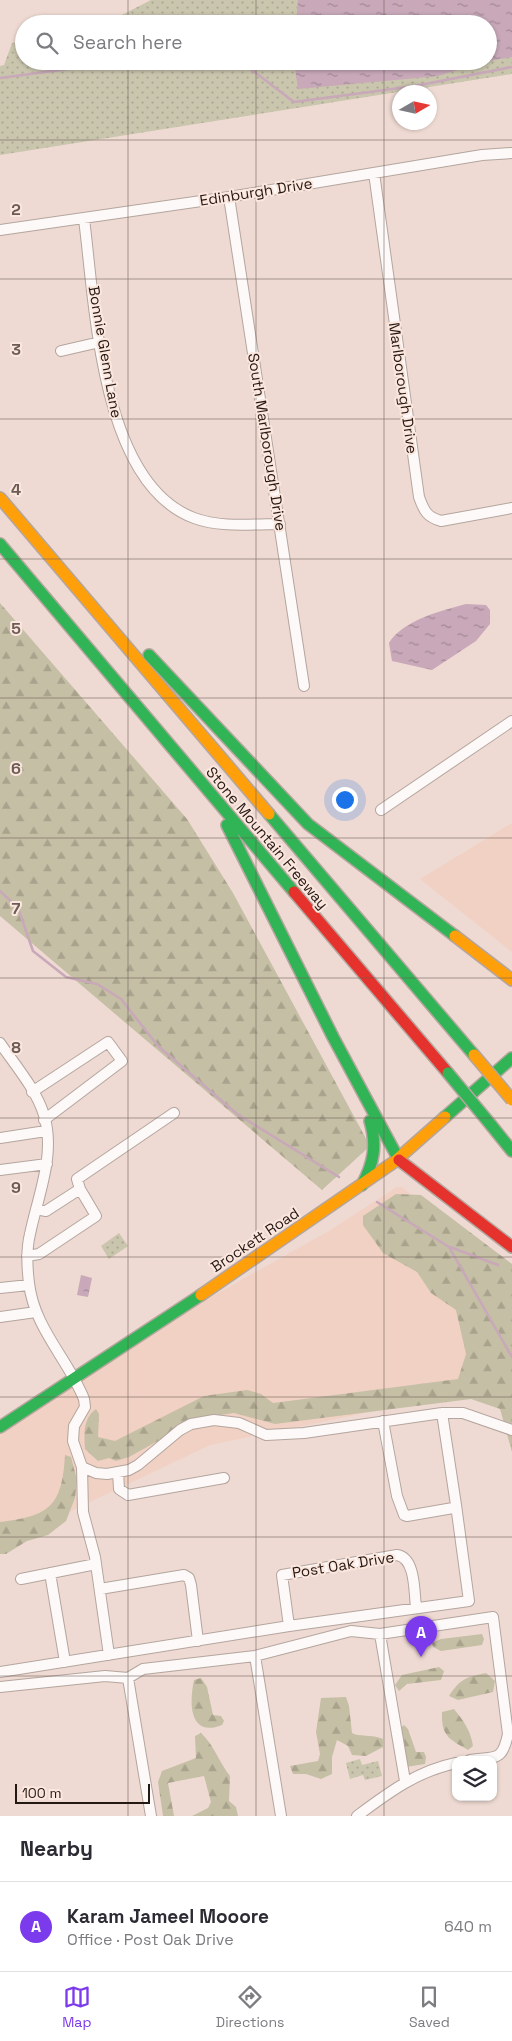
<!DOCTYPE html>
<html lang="en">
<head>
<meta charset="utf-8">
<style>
	:root { --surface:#fff; --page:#f7f7f7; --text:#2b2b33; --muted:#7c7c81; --line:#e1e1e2; --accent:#7c3aed }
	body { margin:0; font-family:"Space Grotesk",sans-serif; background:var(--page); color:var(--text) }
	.controls { position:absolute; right:15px; bottom:15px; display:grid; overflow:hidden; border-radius:10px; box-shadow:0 1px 4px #0004 }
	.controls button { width:45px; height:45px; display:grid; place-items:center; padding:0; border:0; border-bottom:1px solid var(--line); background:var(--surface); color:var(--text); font:25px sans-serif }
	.compass { position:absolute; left:392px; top:85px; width:45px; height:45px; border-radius:50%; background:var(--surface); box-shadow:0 1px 4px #0004; rotate:81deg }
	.scale { position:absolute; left:15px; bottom:12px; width:135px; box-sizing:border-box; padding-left:5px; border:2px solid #241812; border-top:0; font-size:14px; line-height:18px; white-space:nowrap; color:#241812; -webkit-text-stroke:4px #fce7de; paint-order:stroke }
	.you { position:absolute; left:344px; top:799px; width:18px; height:18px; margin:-12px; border:4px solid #fff; border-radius:50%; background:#1a73e8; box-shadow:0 0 0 8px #1a73e833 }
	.badge { display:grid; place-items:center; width:32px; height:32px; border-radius:50%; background:var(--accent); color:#fff; font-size:16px; font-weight:700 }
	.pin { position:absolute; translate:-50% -41px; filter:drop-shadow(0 1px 2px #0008) }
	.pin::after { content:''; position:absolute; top:26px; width:18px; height:15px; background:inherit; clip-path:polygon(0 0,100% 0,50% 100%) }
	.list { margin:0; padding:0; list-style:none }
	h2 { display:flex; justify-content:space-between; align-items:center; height:65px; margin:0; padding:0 20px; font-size:21px }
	h2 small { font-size:16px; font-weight:400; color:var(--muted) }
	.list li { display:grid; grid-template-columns:32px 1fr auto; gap:15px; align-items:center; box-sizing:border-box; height:90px; padding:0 20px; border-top:1px solid var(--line) }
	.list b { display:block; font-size:19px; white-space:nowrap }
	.list p { margin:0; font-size:16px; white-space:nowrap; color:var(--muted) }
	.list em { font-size:16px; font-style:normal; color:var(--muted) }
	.icon { flex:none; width:28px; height:28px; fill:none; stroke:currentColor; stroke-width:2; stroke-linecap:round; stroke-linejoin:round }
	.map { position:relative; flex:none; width:512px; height:1816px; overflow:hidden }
	.search { position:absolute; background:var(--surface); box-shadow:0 1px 4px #0004; left:15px; right:15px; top:15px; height:55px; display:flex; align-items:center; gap:12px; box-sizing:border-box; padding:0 18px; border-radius:28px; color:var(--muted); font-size:19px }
	.sheet { height:155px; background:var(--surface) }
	nav { display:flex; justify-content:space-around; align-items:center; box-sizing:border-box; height:70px; border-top:1px solid var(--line); background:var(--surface); font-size:14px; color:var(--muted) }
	nav a { display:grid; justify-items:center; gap:2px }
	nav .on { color:var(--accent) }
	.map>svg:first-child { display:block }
	.built { fill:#f1d1c3 }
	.grass { fill:url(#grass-dots) }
	.forest { fill:url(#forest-firs) }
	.water { fill:url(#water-ripples) }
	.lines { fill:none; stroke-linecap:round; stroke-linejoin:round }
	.stream { stroke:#c8a8b9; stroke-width:2.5 }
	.street-casing { stroke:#b4a59e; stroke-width:12 }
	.fast-casing { stroke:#b4a59e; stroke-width:14 }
	.slow-casing { stroke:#b4a59e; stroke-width:14 }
	.jam-casing { stroke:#b4a59e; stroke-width:14 }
	.street { stroke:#fcf9f8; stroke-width:10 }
	.fast { stroke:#30b455; stroke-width:11 }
	.slow { stroke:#ff9f0a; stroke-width:11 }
	.jam { stroke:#e5322d; stroke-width:11 }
	.fast-bridge-casing { stroke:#b4a59e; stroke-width:14; stroke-linecap:butt }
	.slow-bridge-casing { stroke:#b4a59e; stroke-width:14; stroke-linecap:butt }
	.fast-bridge { stroke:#30b455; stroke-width:11 }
	.slow-bridge { stroke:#ff9f0a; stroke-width:11 }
	.grid { fill:none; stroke:#6b5c55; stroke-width:1; stroke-opacity:0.55 }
	.labels { text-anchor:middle; stroke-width:4; stroke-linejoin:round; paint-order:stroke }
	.street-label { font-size:15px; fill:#241812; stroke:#fce7de }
	.grid-label { font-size:16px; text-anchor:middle; font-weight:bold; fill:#6b5c55; stroke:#fce7de; stroke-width:4; stroke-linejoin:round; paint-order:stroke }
</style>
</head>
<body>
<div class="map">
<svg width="512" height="1816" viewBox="0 0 512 1816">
	<defs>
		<pattern id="grass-dots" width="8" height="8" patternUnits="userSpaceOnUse" patternTransform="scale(1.25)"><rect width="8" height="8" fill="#cac5ad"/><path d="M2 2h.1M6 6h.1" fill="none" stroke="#ada894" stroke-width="1.8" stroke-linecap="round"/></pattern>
		<pattern id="forest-firs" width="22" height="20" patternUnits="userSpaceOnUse" patternTransform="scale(1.25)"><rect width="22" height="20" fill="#c5bfa5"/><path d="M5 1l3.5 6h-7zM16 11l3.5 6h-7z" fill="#a9a38d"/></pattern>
		<pattern id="water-ripples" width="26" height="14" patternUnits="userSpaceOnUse" patternTransform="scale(1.25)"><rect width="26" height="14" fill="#c8a8b9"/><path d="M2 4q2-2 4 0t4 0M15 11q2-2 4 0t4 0" fill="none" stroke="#a28895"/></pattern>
	</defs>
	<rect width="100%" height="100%" fill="#eedad2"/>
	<!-- built -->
	<path class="built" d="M 512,823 L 512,952 L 420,879 Z
		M 397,1187 L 402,1187 L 512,1278 L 471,1391 L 210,1445 L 46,1523 L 0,1530 L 0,1428 L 161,1325 L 329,1231 Z"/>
	<!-- grass -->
	<path class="grass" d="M 151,0 L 512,0 L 512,74 L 0,155 L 0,66 L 4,65 L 12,43 L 24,41 L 24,61 L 488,61 L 488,24 L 104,24 Z
		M 119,1233 L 128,1246 L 109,1259 L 101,1246 Z
		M 360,1759 L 362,1765 L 378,1761 L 382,1776 L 365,1780 L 363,1775 L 350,1779 L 346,1763 Z"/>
	<!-- forest -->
	<path class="forest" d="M 0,603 L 187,819 L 233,893 L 370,1146 L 322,1190 L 0,916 Z
		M 396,1194 L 421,1195 L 512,1264 L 512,1452 L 500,1409 L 471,1399 L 275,1424 L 234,1413 L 199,1418 L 129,1457 L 116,1461 L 109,1458 L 98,1461 L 85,1449 C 84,1434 83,1418 96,1409 L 99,1414 L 98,1437 L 115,1441 L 204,1396 L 247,1390 L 261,1394 L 273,1403 L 458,1379 L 466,1354 L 456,1310 L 431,1293 L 417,1272 L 383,1253 L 363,1225 L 363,1216 Z
		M 65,1455 L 71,1457 L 77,1480 L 75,1498 L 66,1521 L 48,1535 L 27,1541 L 6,1554 L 0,1554 L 0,1522 C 50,1516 62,1506 65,1455 Z
		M 482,1634 L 484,1639 L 482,1645 L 441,1651 L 433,1647 L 432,1643 L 441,1639 Z
		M 439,1667 L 444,1671 L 441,1680 L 407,1684 L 399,1691 L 395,1685 L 402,1675 Z
		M 486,1673 L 495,1681 L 493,1692 L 458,1700 L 449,1696 C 460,1679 466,1677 486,1673 Z
		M 201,1678 L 207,1687 L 213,1715 L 221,1716 L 224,1721 L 222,1725 C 189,1738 189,1703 194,1680 Z
		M 346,1697 L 349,1706 L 352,1733 C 358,1737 372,1734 383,1739 L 383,1747 L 366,1756 L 352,1755 L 348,1746 L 337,1740 L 332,1757 L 332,1774 L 321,1779 L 306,1774 L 293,1774 L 290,1766 L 318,1761 L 320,1754 L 316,1732 L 321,1698 Z
		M 454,1709 C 463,1720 471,1731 473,1746 L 468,1750 C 449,1739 441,1736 442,1712 Z
		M 404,1725 L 408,1729 L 416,1752 L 424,1752 L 426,1757 L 425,1764 L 406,1767 L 400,1729 Z
		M 201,1733 C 214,1745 219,1762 230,1776 L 229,1801 L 236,1807 L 238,1816 L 192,1816 L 208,1808 L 211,1802 L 204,1776 L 168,1783 L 174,1816 L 163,1816 L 158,1782 L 162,1771 L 196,1758 L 195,1736 Z"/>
	<!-- water -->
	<path class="water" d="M 298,0 L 512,0 L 512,57 L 488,61 L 488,24 L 296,24 Z
		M 294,61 L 487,61 L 438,76 L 298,89 Z
		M 466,604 L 486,605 L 490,610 L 490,624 L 476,641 L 432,670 L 392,661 L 389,643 C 403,620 441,611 466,604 Z
		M 81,1275 L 92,1278 L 88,1297 L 77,1295 Z"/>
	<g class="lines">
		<!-- stream -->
		<path class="stream" d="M 240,61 L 294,102 L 415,86 L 512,67
			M 0,78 L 128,61
			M 0,891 L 18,908 L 33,951 L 66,977 L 97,984 L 121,999 L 158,1046 L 237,1114 L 339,1177
			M 377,1202 L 449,1247 L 512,1357
			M 450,1247 L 498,1265"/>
		<!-- street casing -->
		<g class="street-casing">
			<path id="street" d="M 374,173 L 419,497 C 424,511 427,517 441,521 L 512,508
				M 229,197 L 304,686
				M 84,219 C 95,303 100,483 194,518 C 221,528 252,524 280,524
				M 0,230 L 229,197 L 482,155 L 512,153
				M 61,351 L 100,342
				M 381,810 L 512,721
				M 0,1043 C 15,1065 36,1089 44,1115 C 56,1155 38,1195 30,1234 C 26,1250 27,1267 29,1283 C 34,1328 68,1359 84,1399 L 85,1407 L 74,1426 L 73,1441 L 82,1467 L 83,1512 L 95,1557 L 109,1655
				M 32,1092 L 108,1042 L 122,1061 L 44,1120
				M 0,1138 L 46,1131
				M 0,1170 L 47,1164
				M 80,1189 L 77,1179 L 174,1113
				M 27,1256 L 39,1254 L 96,1216 L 80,1189 L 46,1211 L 36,1209
				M 0,1288 L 29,1285
				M 0,1317 L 36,1312
				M 383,1421 L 397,1496 L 404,1515 L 407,1516 L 453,1508 L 456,1505 L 442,1413
				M 82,1467 L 96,1473 L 107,1474 L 129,1470 L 138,1465 L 180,1430 L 191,1424 L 214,1420 L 239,1423 L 266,1435 L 304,1433 L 442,1413 L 463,1413 L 512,1430
				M 118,1472 L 119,1489 L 128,1495 L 224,1478
				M 50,1573 L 65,1662
				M 21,1579 L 96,1564
				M 100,1589 L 184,1575 L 189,1578 L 191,1585 L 198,1641
				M 289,1626 L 282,1575 L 397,1555 C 416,1558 414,1593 416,1607
				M 380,1634 L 405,1781
				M 255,1656 L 281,1816
				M 0,1672 L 289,1626 L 469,1601 L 456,1505
				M 0,1687 L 105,1676 L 128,1678
				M 151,1816 L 128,1678 L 143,1669 L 255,1656 L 351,1631 L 380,1634 L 493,1617 L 508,1734 C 502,1763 495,1756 470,1760
				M 357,1816 C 388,1793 417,1771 456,1763"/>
		</g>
		<!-- fast casing -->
		<g class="fast-casing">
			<path id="fast" d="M 0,544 L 294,892
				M 149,655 L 308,824 L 455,936
				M 269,814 L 474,1055
				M 227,825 L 333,1037 L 399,1160
				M 445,1117 L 512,1058
				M 491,1125 L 512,1151
				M 362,1185 C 374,1163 377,1145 370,1121
				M 0,1427 L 201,1295"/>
		</g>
		<!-- slow casing -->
		<g class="slow-casing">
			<path id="slow" d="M 0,498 L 269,814
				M 455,936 L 512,980
				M 201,1295 L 394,1162 L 445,1117"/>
		</g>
		<!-- jam casing -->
		<g class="jam-casing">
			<path id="jam" d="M 294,892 L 448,1073
				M 399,1160 L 512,1247"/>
		</g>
		<!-- street -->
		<use href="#street" class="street"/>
		<!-- fast -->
		<use href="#fast" class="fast"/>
		<!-- slow -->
		<use href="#slow" class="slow"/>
		<!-- jam -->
		<use href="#jam" class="jam"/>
		<!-- fast-bridge casing -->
		<g class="fast-bridge-casing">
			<path id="fast-bridge" d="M 448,1073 L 491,1125"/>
		</g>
		<!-- slow-bridge casing -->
		<g class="slow-bridge-casing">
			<path id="slow-bridge" d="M 474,1055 L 512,1100"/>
		</g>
		<!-- fast-bridge -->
		<use href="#fast-bridge" class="fast-bridge"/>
		<!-- slow-bridge -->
		<use href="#slow-bridge" class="slow-bridge"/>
	</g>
	<!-- grid -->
	<path class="grid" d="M 128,0 L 128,24M 256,0 L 256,24M 384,0 L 384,24M 128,61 L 128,1816M 256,61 L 256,1816M 384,61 L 384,1816M 0,140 L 512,140M 0,279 L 512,279M 0,419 L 512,419M 0,559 L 512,559M 0,698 L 512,698M 0,838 L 512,838M 0,978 L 512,978M 0,1118 L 512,1118M 0,1257 L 512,1257M 0,1397 L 512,1397M 0,1537 L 512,1537M 0,1676 L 512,1676"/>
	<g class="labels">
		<!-- street labels -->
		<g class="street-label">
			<text transform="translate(256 192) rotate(-9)" y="5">Edinburgh Drive</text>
			<text transform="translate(105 352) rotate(80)" y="5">Bonnie Glenn Lane</text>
			<text transform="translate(403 388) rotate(82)" y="5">Marlborough Drive</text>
			<text transform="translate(267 442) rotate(81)" y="5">South Marlborough Drive</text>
			<text transform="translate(267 838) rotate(50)" y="5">Stone Mountain Freeway</text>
			<text transform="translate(255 1240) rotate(-34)" y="5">Brockett Road</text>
			<text transform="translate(343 1565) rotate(-9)" y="5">Post Oak Drive</text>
		</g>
	</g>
	<g class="grid-label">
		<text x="16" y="215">2</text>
		<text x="16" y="355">3</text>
		<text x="16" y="495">4</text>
		<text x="16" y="634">5</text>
		<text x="16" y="774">6</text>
		<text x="16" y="914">7</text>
		<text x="16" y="1053">8</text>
		<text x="16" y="1193">9</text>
	</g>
</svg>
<div class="controls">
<button><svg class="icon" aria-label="layers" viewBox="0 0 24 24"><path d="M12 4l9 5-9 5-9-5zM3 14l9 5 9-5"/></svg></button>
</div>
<svg class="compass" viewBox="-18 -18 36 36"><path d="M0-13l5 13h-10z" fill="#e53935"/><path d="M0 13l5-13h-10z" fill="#7c7c81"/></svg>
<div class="scale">100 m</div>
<div class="you"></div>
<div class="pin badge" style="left:421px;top:1657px">A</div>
<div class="search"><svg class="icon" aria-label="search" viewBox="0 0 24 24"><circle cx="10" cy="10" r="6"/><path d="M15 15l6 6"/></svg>Search here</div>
</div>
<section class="sheet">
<h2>Nearby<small></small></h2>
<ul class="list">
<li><span class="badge">A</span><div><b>Karam Jameel Mooore</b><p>Office · Post Oak Drive</p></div><em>640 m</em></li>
</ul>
</section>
<nav>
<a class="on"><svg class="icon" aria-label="map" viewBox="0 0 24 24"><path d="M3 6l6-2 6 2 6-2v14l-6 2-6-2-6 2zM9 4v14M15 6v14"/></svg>Map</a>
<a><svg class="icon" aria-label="directions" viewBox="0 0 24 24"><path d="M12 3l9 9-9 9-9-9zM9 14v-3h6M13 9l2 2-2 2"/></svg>Directions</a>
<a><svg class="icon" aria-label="saved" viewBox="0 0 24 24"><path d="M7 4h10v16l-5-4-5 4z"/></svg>Saved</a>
</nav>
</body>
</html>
